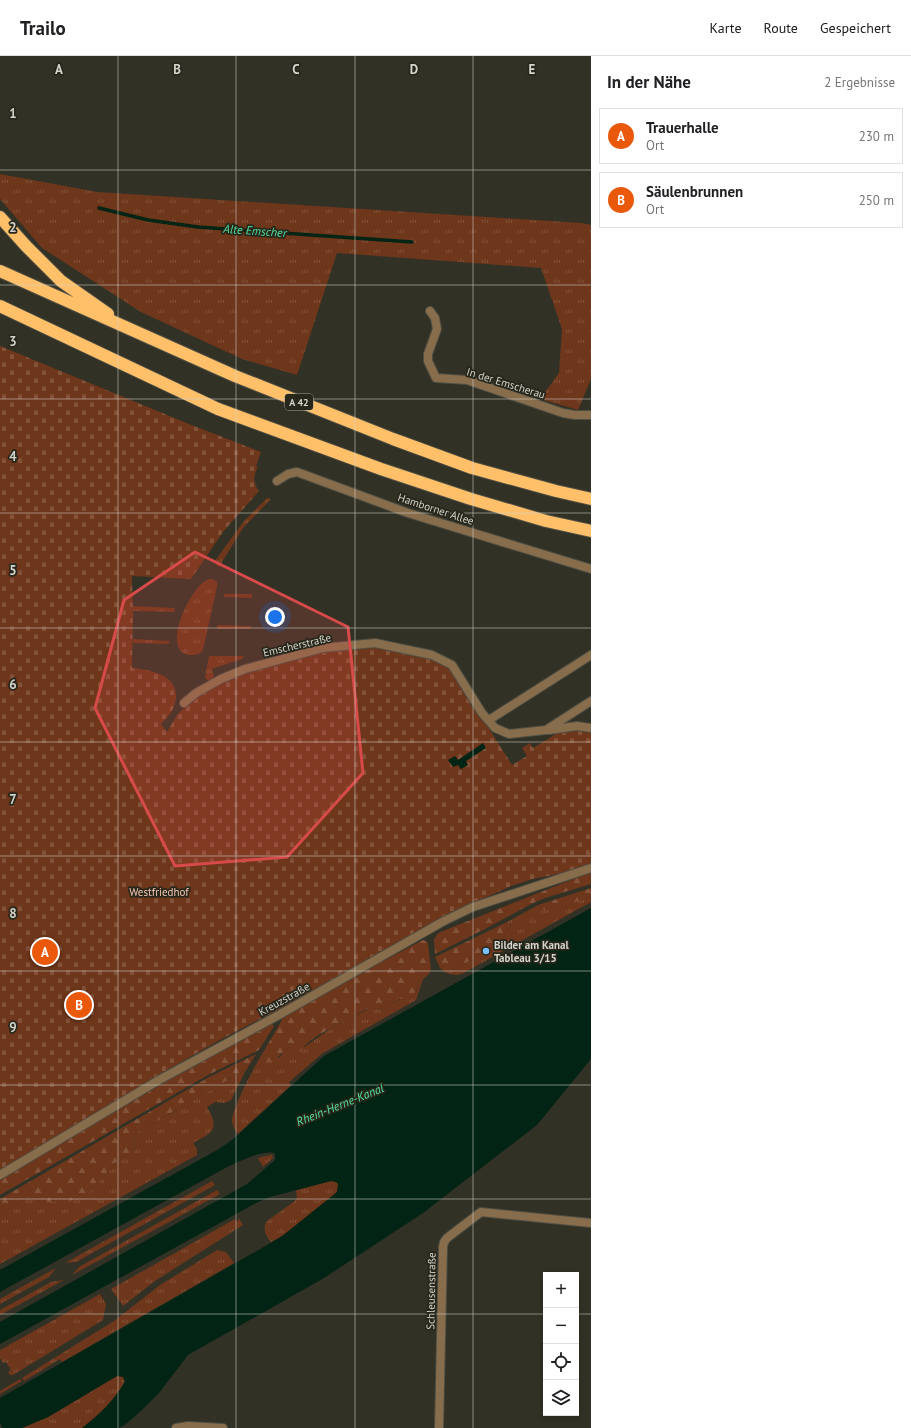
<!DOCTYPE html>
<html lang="de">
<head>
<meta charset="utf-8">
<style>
	:root { --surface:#fff; --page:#f6f6f6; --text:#202124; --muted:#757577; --line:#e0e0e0; --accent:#ea580c }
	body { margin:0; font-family:"PT Sans",sans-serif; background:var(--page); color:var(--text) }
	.controls { position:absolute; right:12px; bottom:12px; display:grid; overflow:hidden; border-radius:0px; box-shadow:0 2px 6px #0003 }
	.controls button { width:36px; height:36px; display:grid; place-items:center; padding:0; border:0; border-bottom:1px solid var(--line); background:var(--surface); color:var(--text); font:20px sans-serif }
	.you { position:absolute; left:275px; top:561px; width:14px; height:14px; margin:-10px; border:3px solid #fff; border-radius:50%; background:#1a73e8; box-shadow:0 0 0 6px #1a73e833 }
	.badge { display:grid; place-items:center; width:26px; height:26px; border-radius:50%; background:var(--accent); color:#fff; font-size:13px; font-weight:700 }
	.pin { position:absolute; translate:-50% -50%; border:2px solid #fff; box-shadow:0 1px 4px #0006 }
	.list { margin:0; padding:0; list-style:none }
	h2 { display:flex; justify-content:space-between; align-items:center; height:52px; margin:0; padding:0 16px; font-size:17px }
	h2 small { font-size:13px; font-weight:400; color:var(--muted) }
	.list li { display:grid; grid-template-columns:26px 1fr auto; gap:12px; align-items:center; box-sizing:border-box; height:56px; margin:0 8px 8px; padding:0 8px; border:1px solid var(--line); border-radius:0px }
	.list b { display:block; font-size:15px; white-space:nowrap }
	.list p { margin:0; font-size:13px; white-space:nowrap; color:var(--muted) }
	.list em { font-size:13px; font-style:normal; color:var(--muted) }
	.icon { flex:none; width:22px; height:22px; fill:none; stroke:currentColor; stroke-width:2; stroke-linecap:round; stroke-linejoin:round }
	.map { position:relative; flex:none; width:591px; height:1372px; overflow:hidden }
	header { display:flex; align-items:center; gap:24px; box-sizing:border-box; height:56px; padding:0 20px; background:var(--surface); border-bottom:1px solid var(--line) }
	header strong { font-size:19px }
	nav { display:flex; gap:22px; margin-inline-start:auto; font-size:14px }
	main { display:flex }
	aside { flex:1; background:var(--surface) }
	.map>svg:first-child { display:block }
	.grass { fill:url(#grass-tufts) }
	.forest { fill:url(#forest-firs) }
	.cemetery { fill:url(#cemetery-stones) }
	.water { fill:#022414 }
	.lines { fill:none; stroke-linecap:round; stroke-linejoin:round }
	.stream { stroke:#022414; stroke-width:3.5 }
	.minor-casing { stroke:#4f4e43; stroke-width:10 }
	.motorway-casing { stroke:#4f4e43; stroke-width:14 }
	.minor { stroke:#876d4c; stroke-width:8 }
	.motorway { stroke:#ffc069; stroke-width:12 }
	.marked { fill:#d64a49; fill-opacity:0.2; stroke:#d64a49; stroke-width:3; stroke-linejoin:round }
	.grid { fill:none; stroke:#d5d4cc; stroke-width:1; stroke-opacity:0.55 }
	.poi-dot { fill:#7abff8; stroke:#28271b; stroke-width:1.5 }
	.labels { text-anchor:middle; stroke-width:3.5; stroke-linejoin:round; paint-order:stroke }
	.shield { fill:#28271b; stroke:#a1a097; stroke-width:1 }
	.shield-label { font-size:10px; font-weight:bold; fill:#d5d4cc }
	.street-label { font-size:11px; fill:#d5d4cc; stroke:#28271b }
	.park-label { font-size:11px; fill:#f7c7b1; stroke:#28271b }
	.poi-label { font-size:11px; font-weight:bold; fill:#d5d4cc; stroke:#28271b; text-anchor:start }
	.water-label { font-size:12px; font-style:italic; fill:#52e09d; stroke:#28271b }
	.grid-label { font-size:13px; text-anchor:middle; font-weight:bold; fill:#d5d4cc; stroke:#28271b; stroke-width:3.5; stroke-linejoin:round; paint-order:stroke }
</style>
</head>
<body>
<header>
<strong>Trailo</strong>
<nav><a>Karte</a><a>Route</a><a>Gespeichert</a></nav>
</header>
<main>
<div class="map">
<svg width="591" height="1372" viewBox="0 0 591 1372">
	<defs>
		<pattern id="grass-tufts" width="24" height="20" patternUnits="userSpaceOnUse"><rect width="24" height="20" fill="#6e361a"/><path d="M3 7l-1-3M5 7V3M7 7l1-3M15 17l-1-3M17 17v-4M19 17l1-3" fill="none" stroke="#82523a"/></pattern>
		<pattern id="forest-firs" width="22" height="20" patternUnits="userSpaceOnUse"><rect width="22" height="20" fill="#6e361a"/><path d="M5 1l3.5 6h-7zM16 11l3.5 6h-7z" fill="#82523a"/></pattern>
		<pattern id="cemetery-stones" width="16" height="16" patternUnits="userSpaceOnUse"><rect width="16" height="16" fill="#6e361a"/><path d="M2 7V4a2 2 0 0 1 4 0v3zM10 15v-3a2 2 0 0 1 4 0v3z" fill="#82523a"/></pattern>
	</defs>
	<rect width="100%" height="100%" fill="#323125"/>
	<!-- grass -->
	<path class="grass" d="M 0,118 L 97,136 L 582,167 L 591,169 L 591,323 L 578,354 L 540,343 L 559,317 L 562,273 L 541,212 L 337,197 L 297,319 L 242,303 L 141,256 L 42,192 L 0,143 Z
		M 267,442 L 271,443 L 243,472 L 219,511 L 214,506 L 244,465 Z
		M 209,523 L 213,523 L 217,526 L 217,531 L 203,594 C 199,599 195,599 189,599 C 160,596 190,529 209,523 Z
		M 224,538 L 252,538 L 252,542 L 224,541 Z
		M 132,550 L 175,552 L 174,556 L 133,555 Z
		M 217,569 L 251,570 L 251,573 L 217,573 Z
		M 133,583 L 169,585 L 169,588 L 133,587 Z
		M 209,600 L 244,600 L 242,603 L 212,613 L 214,621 L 210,624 L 207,624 L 205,621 Z
		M 591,840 L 591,846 L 462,918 L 456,919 L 446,917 L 473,903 L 485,893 L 494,890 L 504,883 L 505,878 L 511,870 L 509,865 L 538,849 L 541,853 L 576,845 Z
		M 431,914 L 429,918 L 423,923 L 416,944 L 323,997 L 289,1026 L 291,1029 L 238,1078 C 235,1074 232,1069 232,1064 C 234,1049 252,1016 259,1003 L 263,1006 L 280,1001 L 285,994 L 290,991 L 296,993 L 303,992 L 330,973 L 372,951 L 383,954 L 389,953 L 392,947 L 416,937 L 421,921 Z
		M 243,1015 L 245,1016 L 231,1044 L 225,1047 L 215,1046 L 207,1051 C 220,1073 213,1077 193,1087 L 197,1093 L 197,1099 L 0,1208 L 0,1158 L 27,1142 L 45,1146 L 90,1136 L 120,1102 L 134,1095 L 135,1089 L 133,1079 Z
		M 270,1099 L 272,1099 L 273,1102 L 263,1111 L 258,1102 Z
		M 212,1125 L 215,1129 L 76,1206 L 65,1207 Z
		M 331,1125 L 337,1126 L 338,1128 L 337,1136 L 290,1175 L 271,1186 C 266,1179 262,1174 267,1165 L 295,1145 L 297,1141 L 296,1134 Z
		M 217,1134 L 220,1138 L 72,1219 L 79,1211 Z
		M 239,1162 L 243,1169 L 155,1225 L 123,1250 L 111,1233 L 235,1163 L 237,1166 Z
		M 217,1194 L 226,1196 L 234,1207 L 62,1306 L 60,1303 L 24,1325 L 22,1322 L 114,1265 L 160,1229 Z
		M 56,1212 L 49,1221 L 0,1248 L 0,1243 Z
		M 64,1224 L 0,1259 L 0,1254 L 51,1226 Z
		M 100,1238 L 106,1248 L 103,1264 L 13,1319 L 10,1319 L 8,1316 L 11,1314 L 6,1306 L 3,1307 L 0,1302 L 0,1294 Z
		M 121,1319 L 123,1321 L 125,1326 C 114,1344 99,1359 82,1372 L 22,1372 L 48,1361 L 117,1320 Z
		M 20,1323 L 22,1325 L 0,1338 L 0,1335 Z"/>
	<!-- forest -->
	<path class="forest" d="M 591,816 L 591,828 L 545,842 L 531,848 L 483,874 L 435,898 L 434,883 L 438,877 Z
		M 591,832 L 591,840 C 578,845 554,855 541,853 L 538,849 Z
		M 509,865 L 511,870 L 505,878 L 504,883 L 494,890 L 485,893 L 473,903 L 446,917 L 440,912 L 435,901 Z
		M 423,884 L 426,885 L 428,887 L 431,914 L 421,921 L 414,942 L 408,944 L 400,943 L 392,947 L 389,953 L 387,955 C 382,954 376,951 371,952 C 364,953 356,960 349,963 C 333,972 310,980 300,996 L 290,991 C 277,998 280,1006 263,1006 L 259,1003 L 281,966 L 283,960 L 288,956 Z
		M 267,967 L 271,967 L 274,970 L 259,994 L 208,1019 L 0,1139 L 0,1122 Z
		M 256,998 L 245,1016 L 243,1015 L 133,1079 L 135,1089 L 134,1095 L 120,1102 L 90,1136 L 68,1146 L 45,1146 L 27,1142 L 0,1158 L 0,1143 L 209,1021 Z"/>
	<!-- cemetery -->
	<path class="cemetery" d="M 0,290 L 189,368 L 261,396 L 256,410 L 258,411 C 253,419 253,427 259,435 L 223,476 L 191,523 L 132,520 L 133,556 L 132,612 C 156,614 186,622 173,653 C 170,659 165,664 161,668 L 167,676 L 177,659 L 192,644 L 210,632 L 247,616 L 324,595 L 376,590 L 431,602 L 450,611 L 512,709 L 527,700 L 522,692 L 530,687 L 533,692 L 556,678 L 572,673 L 591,674 L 591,808 L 563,817 L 533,823 L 511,830 L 443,861 L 276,955 C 180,1002 92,1061 0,1115 Z"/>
	<!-- water -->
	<path class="water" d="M 483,687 L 486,692 L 466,705 L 468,709 L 461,713 L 458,709 L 453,711 L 448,704 L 455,700 L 458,704 Z
		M 591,852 L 591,1003 L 537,1069 L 423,1157 L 324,1222 L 188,1299 L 159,1337 L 142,1354 L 126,1368 L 119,1372 L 82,1372 C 99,1359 115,1344 125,1325 L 123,1321 L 117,1320 L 48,1361 L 22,1372 L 3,1372 L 0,1367 L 0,1342 L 281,1181 L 337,1136 L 338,1128 L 336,1126 L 331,1125 L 270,1141 L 258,1146 L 0,1288 L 0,1266 L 247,1128 L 275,1104 L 275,1098 L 274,1097 C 262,1094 240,1105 229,1110 L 0,1236 L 0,1214 L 219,1093 L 232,1084 L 324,1000 Z"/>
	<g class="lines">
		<!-- stream -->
		<path class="stream" d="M 99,152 L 148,164 L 198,171 L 412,186"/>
		<!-- minor casing -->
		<g class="minor-casing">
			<path id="minor" d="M 430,255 L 435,262 L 437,273 L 428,298 L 428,305 L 436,322 L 467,324 L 563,357 L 575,359 L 591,359
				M 277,425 L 288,418 L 297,416 L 408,457 L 591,513
				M 184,647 L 196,637 L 221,623 L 245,613 L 323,592 L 375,587 L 432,599 L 452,609 L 482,657 L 495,672 L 509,678 L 546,674 L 591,645
				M 489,664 L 591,599
				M 549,674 L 577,670 L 591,672
				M 0,1119 L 159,1024 L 277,960 L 444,865 L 473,851 L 591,812
				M 176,1372 L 188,1370 L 223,1372
				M 439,1372 L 443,1191 L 444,1186 L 447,1182 L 481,1156 L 591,1167"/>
		</g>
		<!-- motorway casing -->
		<g class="motorway-casing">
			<path id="motorway" d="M 0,161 L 26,190 L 61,225 L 108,258
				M 0,215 L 235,320 L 393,383 L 472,412 L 556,435 L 591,443
				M 0,250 L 218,353 L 381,413 L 471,443 L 546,465 L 591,475"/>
		</g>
		<!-- minor -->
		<use href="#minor" class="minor"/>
		<!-- motorway -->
		<use href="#motorway" class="motorway"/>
	</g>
	<!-- marked area -->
	<path class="marked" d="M 195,496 L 348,571 L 363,717 L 287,801 L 175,810 L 95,652 L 124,544 Z"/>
	<!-- grid -->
	<path class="grid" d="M 118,0 L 118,1372M 236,0 L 236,1372M 355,0 L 355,1372M 473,0 L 473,1372M 0,114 L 591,114M 0,229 L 591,229M 0,343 L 591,343M 0,457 L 591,457M 0,572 L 591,572M 0,686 L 591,686M 0,800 L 591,800M 0,915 L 591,915M 0,1029 L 591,1029M 0,1143 L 591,1143M 0,1258 L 546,1258M 576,1258 L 591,1258"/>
	<!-- markers -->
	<circle class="poi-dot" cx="486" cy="895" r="4"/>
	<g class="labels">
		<!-- shield labels -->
		<rect class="shield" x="285" y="338" width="28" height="16" rx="3"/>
		<g class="shield-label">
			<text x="299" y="350">A 42</text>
		</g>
		<!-- street labels -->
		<g class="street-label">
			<text transform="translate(506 327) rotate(17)" y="4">In der Emscherau</text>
			<text transform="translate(436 453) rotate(18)" y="4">Hamborner Allee</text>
			<text transform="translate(297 589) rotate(-13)" y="4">Emscherstraße</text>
			<text transform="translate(284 943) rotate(-29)" y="4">Kreuzstraße</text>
			<text transform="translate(431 1235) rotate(-89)" y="4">Schleusenstraße</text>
		</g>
		<!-- park labels -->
		<g class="park-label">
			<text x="159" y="840">Westfriedhof</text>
		</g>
		<!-- poi labels -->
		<g class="poi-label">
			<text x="494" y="893">Bilder am Kanal<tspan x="494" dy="13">Tableau 3/15</tspan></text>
		</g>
		<!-- water labels -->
		<g class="water-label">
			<text transform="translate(255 175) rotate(4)" y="4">Alte Emscher</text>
			<text transform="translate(340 1049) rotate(-22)" y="4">Rhein-Herne-Kanal</text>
		</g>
	</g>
	<g class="grid-label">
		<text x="59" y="18">A</text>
		<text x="177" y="18">B</text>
		<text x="296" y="18">C</text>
		<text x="414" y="18">D</text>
		<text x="532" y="18">E</text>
		<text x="13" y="62">1</text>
		<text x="13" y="176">2</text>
		<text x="13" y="290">3</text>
		<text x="13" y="405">4</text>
		<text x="13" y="519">5</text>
		<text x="13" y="633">6</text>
		<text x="13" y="748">7</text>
		<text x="13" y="862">8</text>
		<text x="13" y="976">9</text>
	</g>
</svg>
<div class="controls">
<button>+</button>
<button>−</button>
<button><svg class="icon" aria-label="locate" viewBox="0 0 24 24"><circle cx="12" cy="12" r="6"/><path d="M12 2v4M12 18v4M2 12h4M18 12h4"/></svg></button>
<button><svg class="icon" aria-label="layers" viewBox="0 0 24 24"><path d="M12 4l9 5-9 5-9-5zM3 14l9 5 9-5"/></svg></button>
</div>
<div class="you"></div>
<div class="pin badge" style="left:45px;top:896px">A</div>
<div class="pin badge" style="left:79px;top:949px">B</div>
</div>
<aside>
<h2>In der Nähe<small>2 Ergebnisse</small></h2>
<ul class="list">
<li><span class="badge">A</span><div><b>Trauerhalle</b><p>Ort</p></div><em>230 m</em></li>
<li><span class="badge">B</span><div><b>Säulenbrunnen</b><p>Ort</p></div><em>250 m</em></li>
</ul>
</aside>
</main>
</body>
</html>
